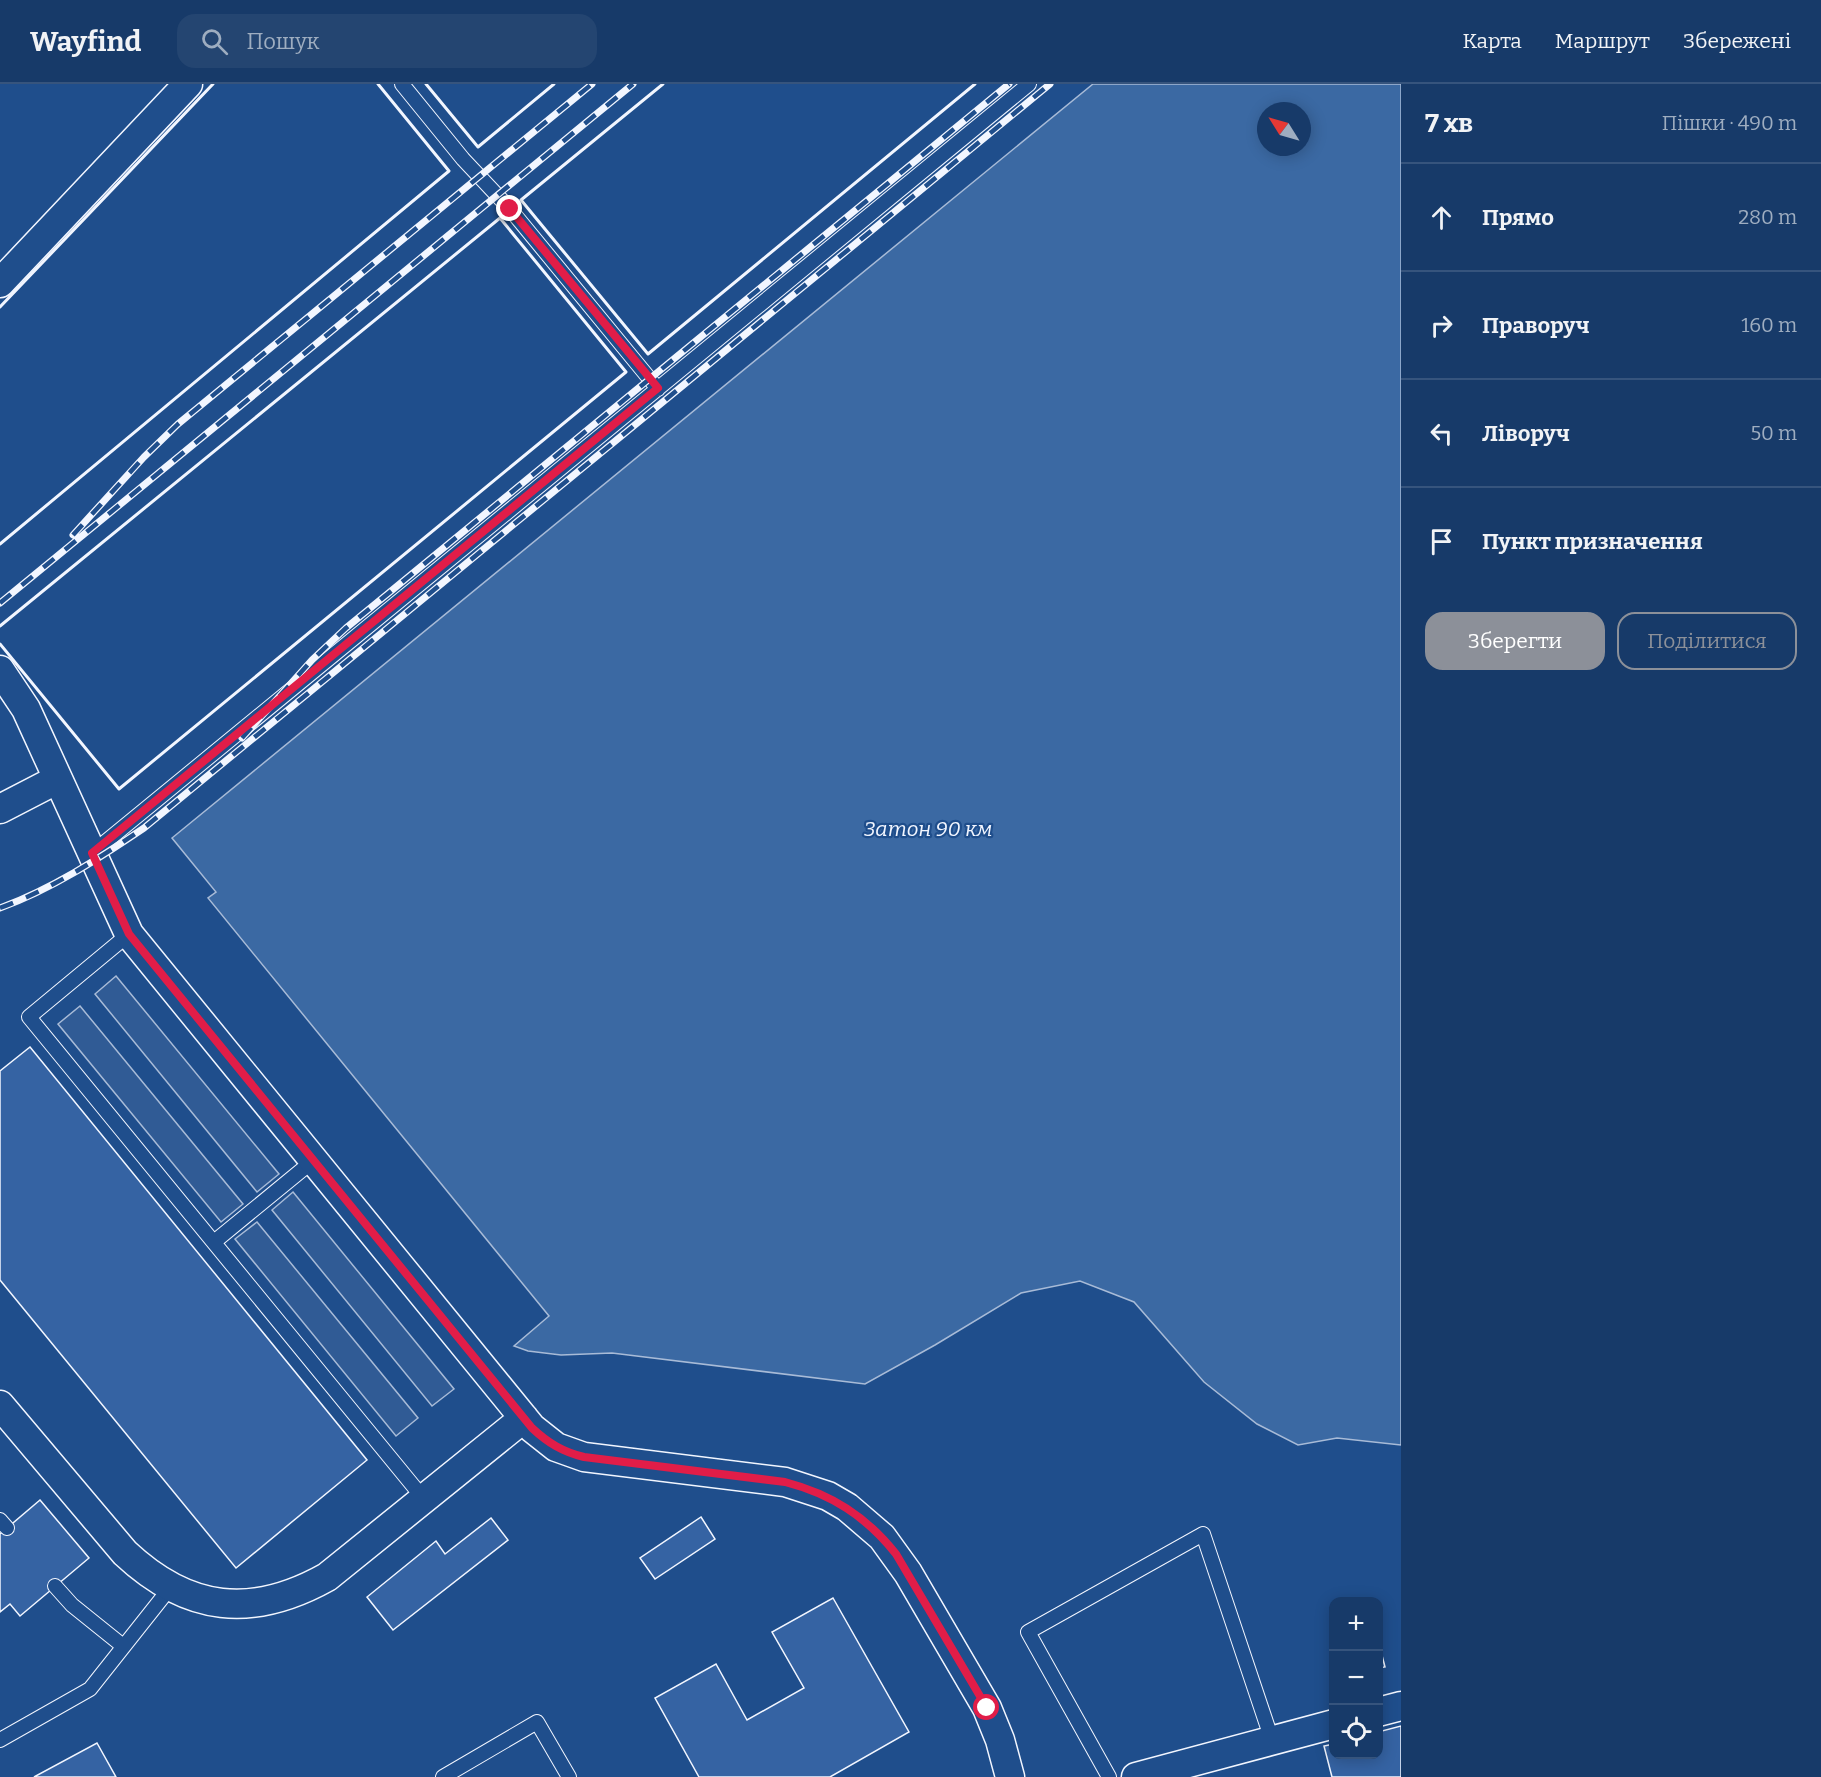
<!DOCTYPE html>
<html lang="uk">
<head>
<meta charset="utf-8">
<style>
	:root { --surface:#173a69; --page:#244571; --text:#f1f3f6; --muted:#9eadc0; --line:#36547d; --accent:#8c9099 }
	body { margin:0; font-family:Bitter,serif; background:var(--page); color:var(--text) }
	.controls { position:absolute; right:18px; bottom:18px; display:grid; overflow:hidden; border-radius:12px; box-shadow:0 3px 15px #0003 }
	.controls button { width:54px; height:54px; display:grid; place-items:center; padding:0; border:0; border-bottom:2px solid var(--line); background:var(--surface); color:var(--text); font:30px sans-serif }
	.compass { position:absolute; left:1257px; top:18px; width:54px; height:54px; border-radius:50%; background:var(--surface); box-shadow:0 3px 15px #0003; rotate:307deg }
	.stop { position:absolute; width:18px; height:18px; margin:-14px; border:4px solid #e11d48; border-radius:50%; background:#fff }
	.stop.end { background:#e11d48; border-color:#fff; box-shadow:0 2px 6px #0008 }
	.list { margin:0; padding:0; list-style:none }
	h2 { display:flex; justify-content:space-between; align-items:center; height:78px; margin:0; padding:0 24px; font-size:26px }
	h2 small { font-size:20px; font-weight:400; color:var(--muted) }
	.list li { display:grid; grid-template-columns:39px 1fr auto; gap:18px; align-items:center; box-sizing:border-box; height:108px; padding:0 24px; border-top:2px solid var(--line) }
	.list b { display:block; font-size:22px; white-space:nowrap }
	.list em { font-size:20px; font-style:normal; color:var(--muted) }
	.actions { display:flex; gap:12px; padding:18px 24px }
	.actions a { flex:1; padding:14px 0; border:2px solid var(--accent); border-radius:18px; text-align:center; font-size:21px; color:var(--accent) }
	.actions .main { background:var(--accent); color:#fff }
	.icon { flex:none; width:33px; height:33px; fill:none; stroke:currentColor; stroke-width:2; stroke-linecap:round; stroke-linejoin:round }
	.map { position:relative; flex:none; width:1401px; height:1693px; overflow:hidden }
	header { display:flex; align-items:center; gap:36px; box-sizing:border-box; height:84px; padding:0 30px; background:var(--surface); border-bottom:2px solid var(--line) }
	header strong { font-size:28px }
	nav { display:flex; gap:33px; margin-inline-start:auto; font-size:21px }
	.search { width:420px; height:54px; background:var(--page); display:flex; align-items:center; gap:15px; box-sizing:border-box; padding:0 21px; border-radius:18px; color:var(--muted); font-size:22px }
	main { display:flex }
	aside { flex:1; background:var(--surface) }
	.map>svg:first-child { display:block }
	.parking { fill:#305b95; stroke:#a8bbd7; stroke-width:1.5 }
	.water { fill:#3b69a3; stroke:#a8bbd7; stroke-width:1.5; fill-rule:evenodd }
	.building { fill:#3563a3; stroke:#f2f6ff; stroke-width:1.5 }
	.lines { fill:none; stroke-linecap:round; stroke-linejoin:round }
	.service-casing { stroke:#f2f6ff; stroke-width:16 }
	.minor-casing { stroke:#f2f6ff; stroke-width:31 }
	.service { stroke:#1f4e8c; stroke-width:14 }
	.minor { stroke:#1f4e8c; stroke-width:28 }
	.rail-casing { stroke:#f2f6ff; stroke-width:7 }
	.rail { stroke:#1f4e8c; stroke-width:4.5; stroke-dasharray:14; stroke-linecap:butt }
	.wall { stroke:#f2f6ff; stroke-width:3 }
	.route { stroke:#e11d48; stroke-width:8 }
	.labels { text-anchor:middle; stroke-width:4.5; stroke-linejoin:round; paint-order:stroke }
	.water-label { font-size:21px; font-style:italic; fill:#f2f6ff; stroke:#1f4e8c }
</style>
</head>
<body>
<header>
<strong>Wayfind</strong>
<div class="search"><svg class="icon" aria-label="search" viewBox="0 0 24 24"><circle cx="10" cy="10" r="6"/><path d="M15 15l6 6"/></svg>Пошук</div>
<nav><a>Карта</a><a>Маршрут</a><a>Збережені</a></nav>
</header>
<main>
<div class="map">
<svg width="1401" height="1693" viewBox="0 0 1401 1693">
	<rect width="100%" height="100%" fill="#1f4e8c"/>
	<!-- parking -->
	<path class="parking" d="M 116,892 L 279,1090 L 257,1108 L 95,910 Z
		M 80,922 L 243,1120 L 221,1138 L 58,940 Z
		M 293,1108 L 454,1305 L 432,1322 L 272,1126 Z
		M 257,1138 L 418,1334 L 396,1352 L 235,1155 Z"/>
	<!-- water -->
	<path class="water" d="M 1093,0 L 1401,0 L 1401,1361 L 1337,1354 L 1298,1361 L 1257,1340 L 1204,1298 L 1134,1218 L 1080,1197 L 1021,1209 L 935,1261 L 865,1300 L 612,1269 L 561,1271 L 528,1267 L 514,1262 L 549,1232 L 208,814 L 216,808 L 172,754 ZM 1266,27 L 1302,27 L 1302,63 L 1266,63 Z"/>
	<!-- building -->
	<path class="building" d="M 30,963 L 367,1376 L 236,1484 L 0,1196 L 0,987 Z
		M 40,1416 L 89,1474 L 20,1532 L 10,1520 L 0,1528 L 0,1450 Z
		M 701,1433 L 715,1455 L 655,1495 L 640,1474 Z
		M 491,1434 L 508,1456 L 393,1546 L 367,1513 L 436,1457 L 445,1470 Z
		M 833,1514 L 909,1648 L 830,1693 L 699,1693 L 655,1614 L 716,1580 L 747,1636 L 804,1604 L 772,1548 Z
		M 1378,1556 L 1385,1583 L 1378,1584 Z
		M 1401,1642 L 1401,1693 L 1332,1693 L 1324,1662 L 1334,1660 L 1334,1670 L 1378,1670 L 1378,1648 Z
		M 97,1659 L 116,1693 L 34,1693 Z"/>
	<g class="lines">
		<!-- service casing -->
		<g class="service-casing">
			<path id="service" d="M 402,0 L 463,75 L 510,125 L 658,305
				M 92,769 L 1029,0
				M 129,850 L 29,933 L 424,1415
				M 214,1158 L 314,1076
				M 0,1436 L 7,1444
				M 55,1502 L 72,1521 L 123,1562
				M 0,1656 L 90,1605 L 170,1504
				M 443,1693 L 537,1638 L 569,1693
				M 1109,1693 L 1028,1548 L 1203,1450 L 1272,1656"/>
		</g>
		<!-- minor casing -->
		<g class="minor-casing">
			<path id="minor" d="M 0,199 L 188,0
				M 0,586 L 26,625 L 129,850 L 532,1344 L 556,1363 L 584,1373 L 785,1398 L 828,1412 L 847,1423 L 882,1453 L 908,1489 L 987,1624 L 1000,1656 L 1010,1693
				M 0,725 L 58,695
				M 0,1321 L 125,1469 C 188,1528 252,1535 327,1493 L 524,1334
				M 1378,1628 L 1401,1622
				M 1136,1693 L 1334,1640"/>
		</g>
		<!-- service -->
		<use href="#service" class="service"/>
		<!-- minor -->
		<use href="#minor" class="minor"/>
		<!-- rail casing -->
		<g class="rail-casing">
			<path id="rail" d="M 73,451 L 144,373 L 178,340 L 592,0
				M 0,519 L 633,0
				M 242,654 L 312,576 L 346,544 L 1009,0
				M 0,824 C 52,805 98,775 144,744 L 1050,0"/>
		</g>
		<!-- rail -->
		<use href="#rail" class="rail"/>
		<!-- wall -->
		<path class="wall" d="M 426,0 L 478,63 L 554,0
			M 663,0 L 521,116 L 648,270 L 975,0
			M 0,223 L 213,0
			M 0,460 L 449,87 L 378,0
			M 0,542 L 500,134 L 626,288 L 119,705 L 0,560"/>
	</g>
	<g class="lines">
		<!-- route -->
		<path class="route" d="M 510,125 L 658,304 L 92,769 L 129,850 L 532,1344 C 548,1359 563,1368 584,1373 L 785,1398 C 831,1410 866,1432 896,1470 L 987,1624"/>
	</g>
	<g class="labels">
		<!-- water labels -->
		<g class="water-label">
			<text x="928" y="752">Затон 90 км</text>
		</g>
	</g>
</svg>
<div class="controls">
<button>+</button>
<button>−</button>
<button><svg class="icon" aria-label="locate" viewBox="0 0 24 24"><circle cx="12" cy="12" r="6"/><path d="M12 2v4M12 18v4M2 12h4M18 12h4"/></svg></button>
</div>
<svg class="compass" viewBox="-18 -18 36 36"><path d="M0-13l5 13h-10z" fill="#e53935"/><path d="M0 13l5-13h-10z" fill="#9eadc0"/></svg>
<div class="stop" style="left:987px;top:1624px"></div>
<div class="stop end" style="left:510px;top:125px"></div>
</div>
<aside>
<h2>7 хв<small>Пішки · 490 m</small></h2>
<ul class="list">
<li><svg class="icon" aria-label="ahead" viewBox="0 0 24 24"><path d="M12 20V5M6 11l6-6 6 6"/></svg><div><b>Прямо</b></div><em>280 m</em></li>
<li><svg class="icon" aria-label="right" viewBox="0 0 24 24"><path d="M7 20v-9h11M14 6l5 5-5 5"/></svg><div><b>Праворуч</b></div><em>160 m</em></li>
<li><svg class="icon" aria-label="left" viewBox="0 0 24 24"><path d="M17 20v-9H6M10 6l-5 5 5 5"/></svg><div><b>Ліворуч</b></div><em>50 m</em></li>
<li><svg class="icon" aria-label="arrive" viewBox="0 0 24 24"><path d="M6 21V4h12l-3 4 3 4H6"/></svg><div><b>Пункт призначення</b></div></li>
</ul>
<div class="actions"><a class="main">Зберегти</a><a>Поділитися</a></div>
</aside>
</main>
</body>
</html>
